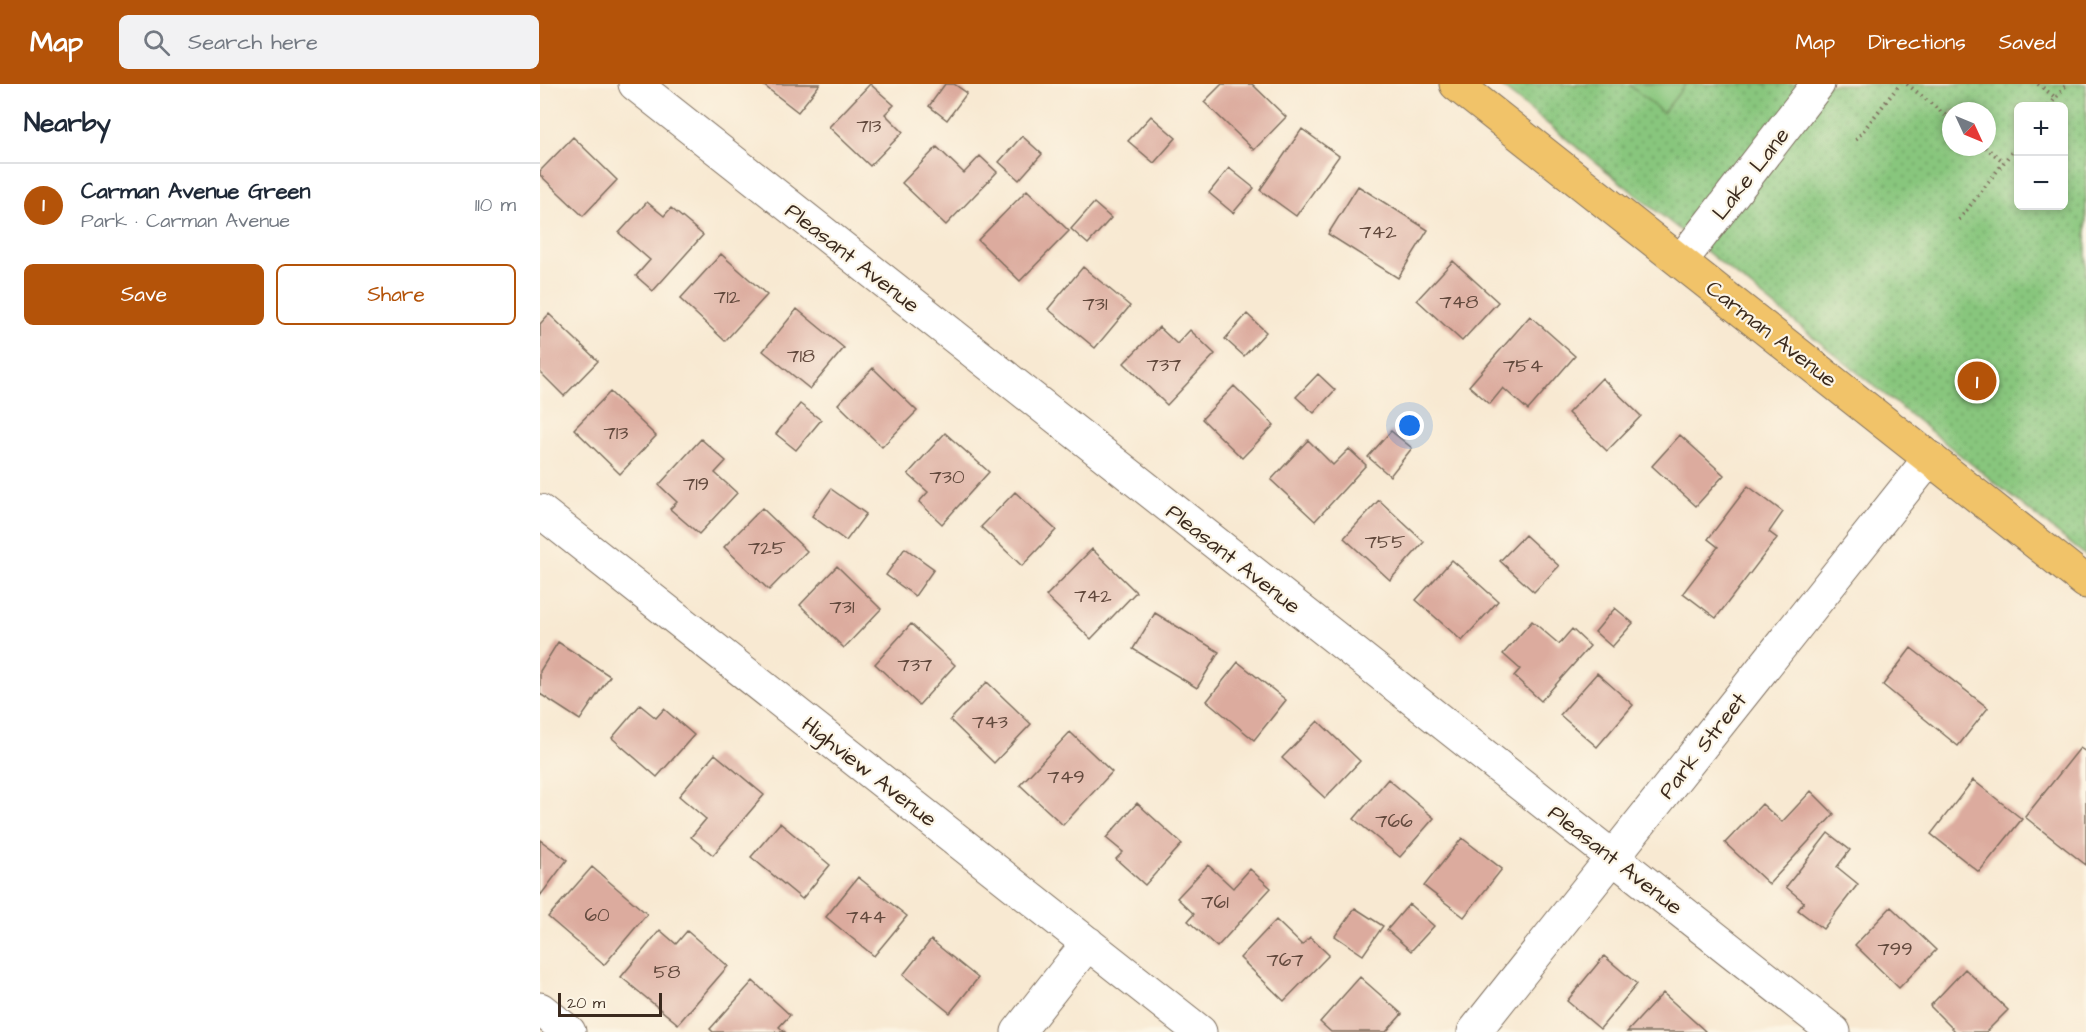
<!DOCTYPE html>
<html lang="en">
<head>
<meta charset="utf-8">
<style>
	:root { --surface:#fff; --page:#f2f2f3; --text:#1f2937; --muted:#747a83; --line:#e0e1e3; --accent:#b45309 }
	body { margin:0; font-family:"Architects Daughter",sans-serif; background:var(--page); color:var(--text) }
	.controls { position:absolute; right:18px; top:18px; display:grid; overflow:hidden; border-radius:9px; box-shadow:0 3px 9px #0003 }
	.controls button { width:54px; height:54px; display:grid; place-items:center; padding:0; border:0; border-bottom:2px solid var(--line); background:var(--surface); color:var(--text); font:30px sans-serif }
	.compass { position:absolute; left:1402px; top:18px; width:54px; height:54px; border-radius:50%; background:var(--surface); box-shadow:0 3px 9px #0003; rotate:134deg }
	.scale { position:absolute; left:18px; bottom:15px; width:104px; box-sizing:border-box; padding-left:6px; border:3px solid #3b2a1e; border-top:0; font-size:16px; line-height:21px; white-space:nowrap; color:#3b2a1e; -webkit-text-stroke:4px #fcf5e5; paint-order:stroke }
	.you { position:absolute; left:870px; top:342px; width:21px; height:21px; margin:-15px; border:4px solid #fff; border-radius:50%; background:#1a73e8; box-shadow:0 0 0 9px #1a73e833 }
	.badge { display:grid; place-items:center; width:39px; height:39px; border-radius:50%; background:var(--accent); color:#fff; font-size:20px; font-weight:700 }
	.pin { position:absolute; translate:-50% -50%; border:3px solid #fff; box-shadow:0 2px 6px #0006 }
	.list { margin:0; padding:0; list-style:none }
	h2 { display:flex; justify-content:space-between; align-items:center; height:78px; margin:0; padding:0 24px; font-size:26px }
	h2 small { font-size:20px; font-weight:400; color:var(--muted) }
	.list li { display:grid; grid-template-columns:39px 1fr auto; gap:18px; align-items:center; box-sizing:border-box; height:84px; padding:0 24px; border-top:2px solid var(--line) }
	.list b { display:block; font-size:22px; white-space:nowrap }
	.list p { margin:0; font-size:20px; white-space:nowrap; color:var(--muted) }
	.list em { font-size:20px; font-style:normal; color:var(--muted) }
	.actions { display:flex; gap:12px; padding:18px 24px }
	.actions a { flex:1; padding:14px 0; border:2px solid var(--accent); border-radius:9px; text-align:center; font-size:21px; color:var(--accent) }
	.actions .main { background:var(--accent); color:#fff }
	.icon { flex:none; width:33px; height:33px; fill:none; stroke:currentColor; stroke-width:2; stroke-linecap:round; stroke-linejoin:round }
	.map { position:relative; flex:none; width:1546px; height:948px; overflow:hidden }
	header { display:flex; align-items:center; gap:36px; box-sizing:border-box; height:84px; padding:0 30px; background:var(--accent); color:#fff }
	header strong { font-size:28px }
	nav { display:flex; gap:33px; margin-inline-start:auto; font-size:21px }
	.search { width:420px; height:54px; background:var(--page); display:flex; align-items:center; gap:15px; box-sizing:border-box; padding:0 21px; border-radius:9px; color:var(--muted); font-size:22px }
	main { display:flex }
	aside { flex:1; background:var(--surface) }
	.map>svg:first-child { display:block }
	.park { fill:url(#park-dots); stroke:#62784e; stroke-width:1.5; fill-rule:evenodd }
	.garden { fill:#88c67d; stroke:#62784e; stroke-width:1.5 }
	.building { fill:#dcab9e }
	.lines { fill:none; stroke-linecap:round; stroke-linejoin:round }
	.minor-casing { stroke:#7d6d5d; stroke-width:35 }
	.major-casing { stroke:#7d6d5d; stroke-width:35 }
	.path { stroke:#7d6d5d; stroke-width:4; stroke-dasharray:1.5 4.5; stroke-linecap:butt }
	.minor { stroke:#fff; stroke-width:33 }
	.major { stroke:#f1c369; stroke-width:33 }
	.labels { text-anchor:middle; stroke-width:4.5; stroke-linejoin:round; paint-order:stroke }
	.number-label { font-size:20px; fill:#634a3e }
	.street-label { font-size:22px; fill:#3b2a1e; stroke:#fcf5e5 }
</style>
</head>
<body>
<header>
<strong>Map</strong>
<div class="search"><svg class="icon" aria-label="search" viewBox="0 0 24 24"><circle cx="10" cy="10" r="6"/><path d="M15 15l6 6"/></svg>Search here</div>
<nav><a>Map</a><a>Directions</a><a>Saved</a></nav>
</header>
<main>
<aside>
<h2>Nearby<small></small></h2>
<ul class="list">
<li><span class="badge">1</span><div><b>Carman Avenue Green</b><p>Park · Carman Avenue</p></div><em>110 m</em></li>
</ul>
<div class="actions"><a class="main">Save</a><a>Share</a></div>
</aside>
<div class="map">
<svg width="1546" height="948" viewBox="0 0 1546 948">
	<defs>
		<pattern id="park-dots" width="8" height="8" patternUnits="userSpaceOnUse" patternTransform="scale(1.5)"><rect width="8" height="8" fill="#88c67d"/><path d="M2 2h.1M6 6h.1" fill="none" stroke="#70a166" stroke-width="1.8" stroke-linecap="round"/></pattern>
	</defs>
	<rect width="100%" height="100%" fill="#fcf5e5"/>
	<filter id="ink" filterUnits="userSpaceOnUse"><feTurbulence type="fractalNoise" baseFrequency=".0167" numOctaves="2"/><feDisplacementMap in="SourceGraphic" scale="12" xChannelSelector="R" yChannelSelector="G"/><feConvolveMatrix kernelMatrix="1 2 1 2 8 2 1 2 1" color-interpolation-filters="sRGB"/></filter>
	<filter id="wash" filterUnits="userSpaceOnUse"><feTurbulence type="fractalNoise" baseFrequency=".008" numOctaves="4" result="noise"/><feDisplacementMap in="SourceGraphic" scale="24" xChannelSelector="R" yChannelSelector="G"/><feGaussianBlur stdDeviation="1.35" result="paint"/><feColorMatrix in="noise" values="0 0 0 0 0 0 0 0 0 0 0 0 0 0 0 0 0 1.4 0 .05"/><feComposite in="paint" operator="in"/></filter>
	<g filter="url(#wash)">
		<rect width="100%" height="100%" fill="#f8e9d2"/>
		<!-- park -->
		<path class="park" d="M 958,0 L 1546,0 L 1546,472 ZM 1478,22 L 1524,22 L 1524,122 L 1478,122 ZM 1411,27 L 1447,27 L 1447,63 L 1411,63 Z"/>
		<!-- garden -->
		<path class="garden" d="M 1088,0 L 1146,0 L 1123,29 Z"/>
		<g id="blocks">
			<!-- building -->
			<path class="building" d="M 222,0 L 280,0 L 258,28 Z
				M 330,0 L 354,21 L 345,30 L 363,48 L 330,82 L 289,43 Z
				M 405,0 L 414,0 L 427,9 L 407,36 L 389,22 Z
				M 682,0 L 712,0 L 746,33 L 714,66 L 664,18 Z
				M 611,32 L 636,54 L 614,79 L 588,57 Z
				M 762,45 L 799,72 L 756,132 L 720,106 Z
				M 482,52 L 502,70 L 479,96 L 459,78 Z
				M 33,53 L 77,96 L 43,132 L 0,91 L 0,87 Z
				M 397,63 L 424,89 L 440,72 L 457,88 L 406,141 L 362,99 Z
				M 689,84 L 714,104 L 693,129 L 669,109 Z
				M 818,102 L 888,146 L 858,194 L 788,150 Z
				M 487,106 L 529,147 L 480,197 L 438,156 Z
				M 107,118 L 124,132 L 131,124 L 163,151 L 113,207 L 96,192 L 110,176 L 79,149 Z
				M 554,119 L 571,134 L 548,160 L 531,145 Z
				M 181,170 L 227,211 L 185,257 L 140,215 Z
				M 913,177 L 958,218 L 922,257 L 877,216 Z
				M 543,183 L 590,222 L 555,264 L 508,225 Z
				M 257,225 L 304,264 L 270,305 L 223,267 Z
				M 9,230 L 58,277 L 24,312 L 0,288 L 0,240 Z
				M 707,230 L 726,248 L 704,272 L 685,255 Z
				M 990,232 L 1035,272 L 988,326 L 963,304 L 950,320 L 929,302 Z
				M 619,243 L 637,260 L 650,246 L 675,270 L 627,321 L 584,279 Z
				M 333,284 L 377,327 L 342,363 L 298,320 Z
				M 778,290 L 795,306 L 774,329 L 756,313 Z
				M 1062,294 L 1101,332 L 1067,367 L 1028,329 Z
				M 694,302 L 734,341 L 702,374 L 662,335 Z
				M 70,308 L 116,352 L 80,390 L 34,345 Z
				M 260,320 L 281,336 L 256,366 L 236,350 Z
				M 851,347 L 872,364 L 850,392 L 828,373 Z
				M 405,349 L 449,388 L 402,440 L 379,418 L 388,408 L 368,390 Z
				M 1140,351 L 1184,391 L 1156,422 L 1112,382 Z
				M 161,355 L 186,377 L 175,389 L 197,409 L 159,450 L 130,425 L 137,418 L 119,401 Z
				M 768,356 L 793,381 L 809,365 L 826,381 L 775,437 L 731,396 Z
				M 1208,402 L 1243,428 L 1229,448 L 1237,454 L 1176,534 L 1143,509 L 1178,463 L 1168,455 Z
				M 291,405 L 326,430 L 306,457 L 272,432 Z
				M 475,408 L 516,446 L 482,482 L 441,443 Z
				M 839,416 L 884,458 L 850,496 L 804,454 Z
				M 222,424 L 267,467 L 229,506 L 184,463 Z
				M 985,451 L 1019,482 L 994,508 L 960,477 Z
				M 365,464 L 394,485 L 375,512 L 346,491 Z
				M 552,465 L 596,508 L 551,555 L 506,512 Z
				M 912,476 L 958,517 L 922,557 L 876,516 Z
				M 297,482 L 341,525 L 304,564 L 260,521 Z
				M 1075,524 L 1093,539 L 1072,563 L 1055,548 Z
				M 615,529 L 679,568 L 657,604 L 593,565 Z
				M 992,537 L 1019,560 L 1032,545 L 1050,562 L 1001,617 L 974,592 L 980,585 L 963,570 Z
				M 371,540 L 415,581 L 379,621 L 335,580 Z
				M 18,558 L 70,592 L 40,636 L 0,610 L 0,587 Z
				M 1371,564 L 1448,624 L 1418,662 L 1343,601 Z
				M 698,578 L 746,616 L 714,656 L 667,617 Z
				M 1057,589 L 1093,621 L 1057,663 L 1020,631 Z
				M 447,598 L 491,640 L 454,679 L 410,636 Z
				M 100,621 L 116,634 L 124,625 L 154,651 L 117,693 L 72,654 Z
				M 778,637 L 820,677 L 785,714 L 742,674 Z
				M 530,648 L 572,688 L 523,741 L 480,701 Z
				M 1540,664 L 1546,668 L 1546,781 L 1485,733 Z
				M 175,670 L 224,711 L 173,771 L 151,753 L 166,735 L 139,712 Z
				M 848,695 L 894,734 L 860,773 L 814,735 Z
				M 1433,696 L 1482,735 L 1439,788 L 1391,750 Z
				M 1271,707 L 1294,730 L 1229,800 L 1185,759 L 1222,720 L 1242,738 Z
				M 597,719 L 642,760 L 605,801 L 576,775 L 583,768 L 566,754 Z
				M 240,739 L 290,781 L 262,815 L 211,773 Z
				M 1288,749 L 1310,766 L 1297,783 L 1318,800 L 1283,845 L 1258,826 L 1264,818 L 1246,803 Z
				M 922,754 L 962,785 L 924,833 L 884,802 Z
				M 0,756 L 27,776 L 0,812 Z
				M 668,781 L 693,804 L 710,785 L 731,804 L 677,863 L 648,837 L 654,830 L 637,814 Z
				M 52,783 L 107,830 L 64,881 L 8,833 Z
				M 318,793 L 367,832 L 334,872 L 286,833 Z
				M 869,820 L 894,842 L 871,867 L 847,846 Z
				M 1351,823 L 1396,866 L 1359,904 L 1315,861 Z
				M 815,824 L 843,842 L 823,871 L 795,852 Z
				M 736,836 L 762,861 L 770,853 L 789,871 L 744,917 L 700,874 Z
				M 120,846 L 136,860 L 147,847 L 188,882 L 138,940 L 81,893 Z
				M 391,856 L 438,894 L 410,929 L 363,891 Z
				M 1064,872 L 1097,900 L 1060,945 L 1027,917 Z
				M 1425,885 L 1468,926 L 1446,948 L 1416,948 L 1390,922 Z
				M 820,893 L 862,930 L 846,948 L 791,948 L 780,938 Z
				M 213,897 L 250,931 L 239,943 L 245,948 L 173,948 L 170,945 Z
				M 1123,909 L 1165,947 L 1164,948 L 1087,948 Z"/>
		</g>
	</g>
	<g filter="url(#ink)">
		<use href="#blocks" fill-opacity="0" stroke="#7d6d5d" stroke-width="1.5"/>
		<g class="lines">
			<!-- minor casing -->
			<g class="minor-casing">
				<path id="minor" d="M 95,0 L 1294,948
					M 1141,177 L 1278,0
					M 0,427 L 660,948
					M 0,925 L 29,948
					M 478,948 L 548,859
					M 934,948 L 1390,374"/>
			</g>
			<!-- major casing -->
			<g class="major-casing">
				<path id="major" d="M 916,0 L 1546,498"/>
			</g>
			<!-- path -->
			<path class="path" d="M 1367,0 L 1411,36
				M 1498,0 L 1516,14
				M 1509,22 L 1527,0
				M 1316,56 L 1360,0
				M 1445,63 L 1464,78
				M 1419,136 L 1478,60"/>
			<!-- minor -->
			<use href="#minor" class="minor"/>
			<!-- major -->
			<use href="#major" class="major"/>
		</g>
	</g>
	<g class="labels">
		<!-- number labels -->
		<g class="number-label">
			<text x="329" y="48">713</text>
			<text x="838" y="154">742</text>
			<text x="187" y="219">712</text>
			<text x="919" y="224">748</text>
			<text x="555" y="226">731</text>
			<text x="261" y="278">718</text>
			<text x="624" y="287">737</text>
			<text x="983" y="288">754</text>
			<text x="76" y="355">713</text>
			<text x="407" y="399">730</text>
			<text x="156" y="406">719</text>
			<text x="845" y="464">755</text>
			<text x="227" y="470">725</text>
			<text x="553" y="518">742</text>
			<text x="302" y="529">731</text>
			<text x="375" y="587">737</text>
			<text x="450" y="644">743</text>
			<text x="526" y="699">749</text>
			<text x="854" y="743">766</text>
			<text x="675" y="824">761</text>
			<text x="57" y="837">60</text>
			<text x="326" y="839">744</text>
			<text x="1355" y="871">799</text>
			<text x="745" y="882">767</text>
			<text x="127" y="894">58</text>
		</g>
		<!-- street labels -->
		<g class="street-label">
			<text transform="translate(1210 89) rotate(-52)" y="8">Lake Lane</text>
			<text transform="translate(313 173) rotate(38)" y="8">Pleasant Avenue</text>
			<text transform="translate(1232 249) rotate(38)" y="8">Carman Avenue</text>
			<text transform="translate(694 474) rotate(38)" y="8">Pleasant Avenue</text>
			<text transform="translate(1162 661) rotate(-52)" y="8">Park Street</text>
			<text transform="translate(330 687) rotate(38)" y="8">Highview Avenue</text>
			<text transform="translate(1076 775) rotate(38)" y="8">Pleasant Avenue</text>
		</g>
	</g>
</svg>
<div class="controls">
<button>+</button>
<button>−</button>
</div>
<svg class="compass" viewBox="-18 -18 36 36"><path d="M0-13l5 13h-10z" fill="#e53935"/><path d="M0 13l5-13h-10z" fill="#747a83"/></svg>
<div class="scale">20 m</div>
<div class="you"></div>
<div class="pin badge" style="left:1437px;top:297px">1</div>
</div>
</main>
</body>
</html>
